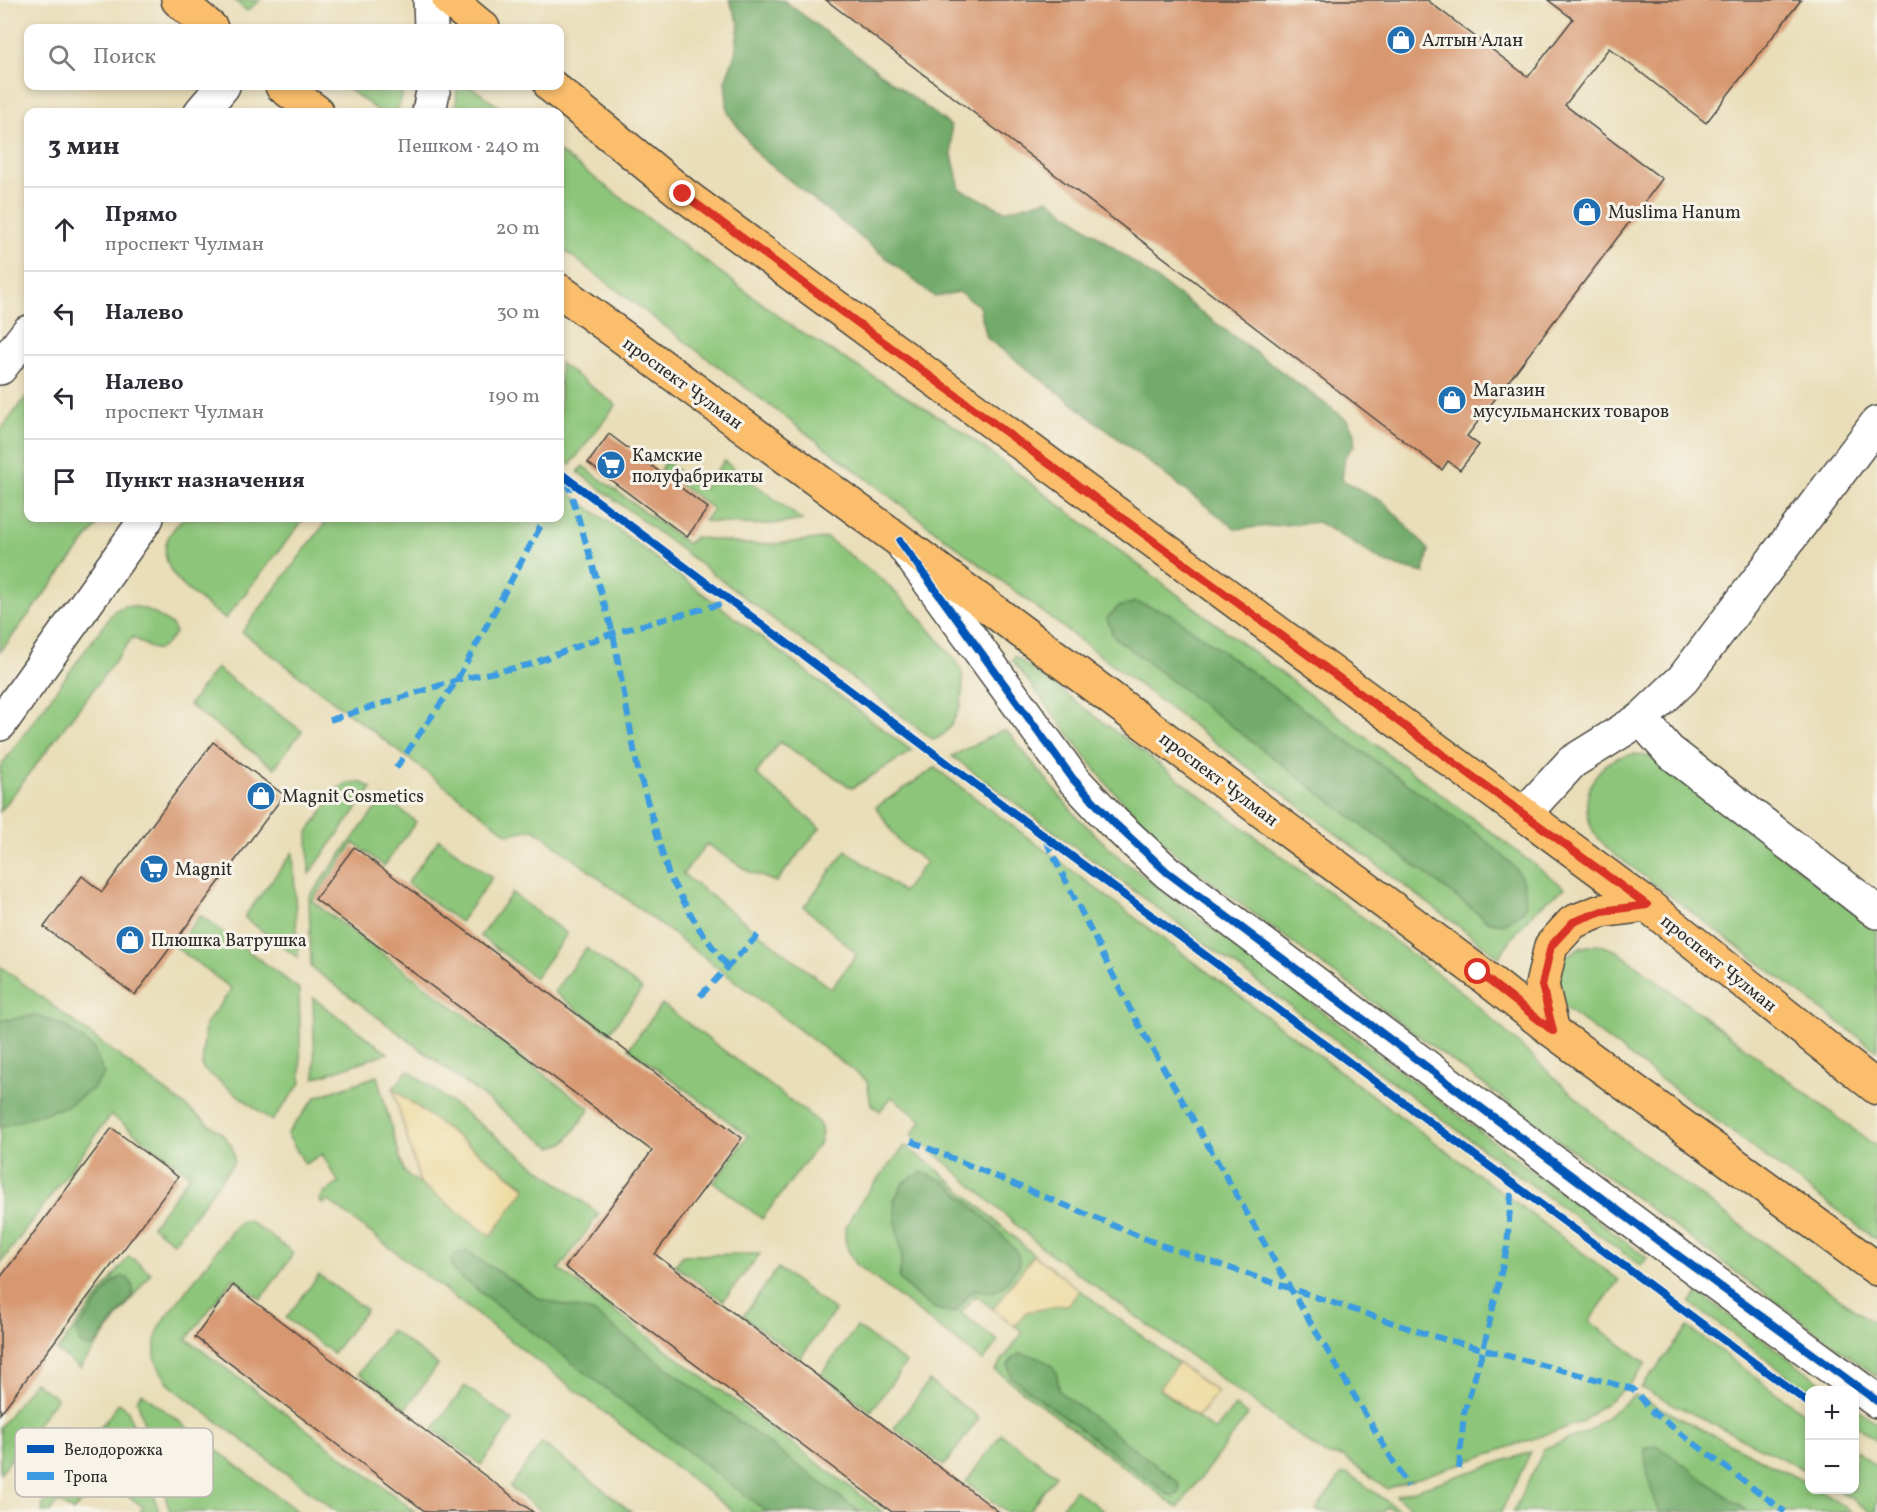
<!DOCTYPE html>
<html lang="ru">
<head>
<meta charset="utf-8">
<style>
	:root { --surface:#fff; --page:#f2f2f3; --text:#2b2b33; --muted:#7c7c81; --line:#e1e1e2 }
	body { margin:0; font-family:Vollkorn,serif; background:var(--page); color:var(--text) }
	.controls { position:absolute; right:18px; bottom:18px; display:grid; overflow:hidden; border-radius:12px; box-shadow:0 3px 9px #0003 }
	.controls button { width:54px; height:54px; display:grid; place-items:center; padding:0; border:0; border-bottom:2px solid var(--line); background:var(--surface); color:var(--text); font:30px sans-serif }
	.stop { position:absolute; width:18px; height:18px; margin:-14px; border:4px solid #d93025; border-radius:50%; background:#fff }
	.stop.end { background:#d93025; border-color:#fff; box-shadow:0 2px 6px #0008 }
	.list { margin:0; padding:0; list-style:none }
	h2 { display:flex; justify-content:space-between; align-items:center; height:78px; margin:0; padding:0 24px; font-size:26px }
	h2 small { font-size:20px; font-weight:400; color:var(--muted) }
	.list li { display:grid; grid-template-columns:39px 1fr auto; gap:18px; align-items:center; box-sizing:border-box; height:84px; padding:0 24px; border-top:2px solid var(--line) }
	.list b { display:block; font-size:22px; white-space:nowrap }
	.list p { margin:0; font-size:20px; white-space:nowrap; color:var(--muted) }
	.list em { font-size:20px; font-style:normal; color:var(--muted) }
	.icon { flex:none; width:33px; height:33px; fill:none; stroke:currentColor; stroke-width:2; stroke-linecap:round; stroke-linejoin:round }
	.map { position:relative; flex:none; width:1877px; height:1512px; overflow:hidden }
	.search { position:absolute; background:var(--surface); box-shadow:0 3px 9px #0003; left:24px; top:24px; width:540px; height:66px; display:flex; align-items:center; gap:15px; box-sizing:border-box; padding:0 21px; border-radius:12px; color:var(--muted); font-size:22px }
	.panel { position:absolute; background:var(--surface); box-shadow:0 3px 9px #0003; left:24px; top:108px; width:540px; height:414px; border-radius:12px }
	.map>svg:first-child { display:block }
	.green { fill:#8dc67a; stroke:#5c7852; stroke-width:1.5 }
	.forest { fill:#72ab6a; stroke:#4e6b4a; stroke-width:1.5 }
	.sand { fill:#eeda9e; stroke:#8c8264; stroke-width:1.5 }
	.building { fill:#d79770 }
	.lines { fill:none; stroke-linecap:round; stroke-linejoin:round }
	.minor-casing { stroke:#484640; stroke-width:36 }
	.major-casing { stroke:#484640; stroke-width:36 }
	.minor { stroke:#fff; stroke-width:33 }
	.major { stroke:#fabe6d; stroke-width:33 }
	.quiet { stroke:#3d9ce1; stroke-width:6; stroke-dasharray:12 6; stroke-linecap:butt }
	.cycleway-casing { stroke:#f7f3e8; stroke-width:11 }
	.cycleway { stroke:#0057b8; stroke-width:8 }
	.route { stroke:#d93025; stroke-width:8 }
	.labels { text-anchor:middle; stroke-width:6; stroke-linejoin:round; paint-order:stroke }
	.poi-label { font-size:18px; fill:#2b2b2b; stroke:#f7f3e8; text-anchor:start }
	.street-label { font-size:18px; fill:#2b2b2b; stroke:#f7f3e8 }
	.key { fill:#f7f3e8; stroke:#bab7af; stroke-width:1.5 }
	.key-label { font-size:16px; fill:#2b2b2b }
</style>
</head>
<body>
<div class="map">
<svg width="1877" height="1512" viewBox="0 0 1877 1512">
	<rect width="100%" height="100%" fill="#f7f3e8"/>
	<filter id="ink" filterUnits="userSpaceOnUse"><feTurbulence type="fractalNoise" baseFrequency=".0167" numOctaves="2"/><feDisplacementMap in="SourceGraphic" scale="12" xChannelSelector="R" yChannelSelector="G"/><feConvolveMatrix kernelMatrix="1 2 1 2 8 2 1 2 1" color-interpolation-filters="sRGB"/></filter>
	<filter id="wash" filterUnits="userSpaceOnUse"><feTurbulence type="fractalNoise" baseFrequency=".008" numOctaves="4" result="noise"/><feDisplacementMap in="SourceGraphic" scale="24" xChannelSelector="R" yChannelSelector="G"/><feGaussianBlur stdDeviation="1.35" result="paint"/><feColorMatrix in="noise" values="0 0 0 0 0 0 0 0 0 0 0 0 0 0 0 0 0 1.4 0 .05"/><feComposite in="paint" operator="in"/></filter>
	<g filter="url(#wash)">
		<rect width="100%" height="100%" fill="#e9deb9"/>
		<!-- green -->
		<path class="green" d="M 234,0 L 260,0 L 247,11 Z
			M 344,86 L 403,86 L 401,100 L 396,112 L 380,112 Z
			M 457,86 L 470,86 L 506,112 L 456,112 Z
			M 560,152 L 796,329 L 959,429 L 1565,888 C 1535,907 1518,928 1499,957 L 560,247 Z
			M 560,363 L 616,405 L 570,465 L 560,458 Z
			M 28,394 L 28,518 L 103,518 L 0,652 L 0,431 Z
			M 724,461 L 802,520 C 764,527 742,525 704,521 L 713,509 L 660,470 L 666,462 L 703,489 Z
			M 583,466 L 688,544 L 694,537 L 745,544 L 774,544 L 827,538 L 883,580 L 917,614 L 956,661 L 962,673 L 963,687 L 961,705 L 950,727 L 943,735 L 934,740 L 578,472 Z
			M 560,486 L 912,751 L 852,788 L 780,742 L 756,774 L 820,828 L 776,882 L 748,871 L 707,844 L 683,874 L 831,989 L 857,954 L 804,907 L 846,850 L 903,892 L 926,862 L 899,842 L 876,807 L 935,768 L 1619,1280 L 1589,1321 L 1646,1363 L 1628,1386 L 1582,1422 L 1387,1489 L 1343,1457 L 1324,1454 L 1040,1246 L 944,1161 L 911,1135 L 922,1121 L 892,1097 L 880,1111 L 871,1104 L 867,1081 L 534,829 L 508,834 L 242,632 L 329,518 L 560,518 Z
			M 183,518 L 305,518 L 225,619 C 202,600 151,573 169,536 C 172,530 179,523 183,518 Z
			M 125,606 C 145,605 157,615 173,626 L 175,633 C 158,657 155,651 133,637 L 0,812 L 0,767 L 114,611 Z
			M 1015,656 L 1466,995 L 1611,1130 L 1877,1326 L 1877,1377 L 1199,873 L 1151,832 L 1106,783 L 1012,660 Z
			M 216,668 L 302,731 L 274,768 L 189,705 Z
			M 1001,731 L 1007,731 L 1076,816 L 1121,859 L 1647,1258 L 1641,1266 L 952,756 Z
			M 1636,754 L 1652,757 L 1877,929 L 1877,1051 L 1609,850 C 1604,844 1597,838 1593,831 C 1580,804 1588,772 1617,758 C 1622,755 1630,755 1636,754 Z
			M 360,782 L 372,788 L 309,874 L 308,832 L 339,788 L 348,783 Z
			M 384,797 L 416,822 L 384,866 L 354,843 L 312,901 L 590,1109 L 566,1142 L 552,1147 L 544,1142 L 311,967 L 309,897 Z
			M 439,839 L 492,878 L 460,922 L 407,883 Z
			M 293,852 L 298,958 L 244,917 Z
			M 512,893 L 567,934 L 535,978 L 480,936 Z
			M 200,915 L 299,989 L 301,1083 L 272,1121 L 202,1068 L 205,1024 L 232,989 L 176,947 Z
			M 1597,944 L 1617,951 L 1877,1147 L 1877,1240 L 1564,1007 L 1556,988 L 1563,959 L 1579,948 Z
			M 586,948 L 642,989 L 609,1033 L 554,992 Z
			M 0,966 L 221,1133 C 230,1142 235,1148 234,1162 L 174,1243 L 152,1226 L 190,1175 L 111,1115 L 0,1264 Z
			M 313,998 L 388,1053 L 315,1078 Z
			M 662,1004 L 815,1119 C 823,1127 823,1132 819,1144 L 762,1219 L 714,1182 L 748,1136 L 629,1048 Z
			M 408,1070 L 599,1214 L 559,1269 L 883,1512 L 734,1512 L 329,1201 L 322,1204 L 320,1201 L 323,1194 L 339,1183 L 322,1154 L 305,1164 L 287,1134 L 316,1097 L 377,1076 L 404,1172 L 491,1236 L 526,1187 L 393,1089 Z
			M 905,1146 L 938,1170 L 1034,1255 L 993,1309 L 975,1295 L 961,1313 L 998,1341 L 983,1361 L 856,1264 C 851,1255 844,1245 845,1234 C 846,1213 891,1164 905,1146 Z
			M 248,1220 L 294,1253 L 261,1299 L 233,1278 L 187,1339 L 416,1512 L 337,1512 L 172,1387 C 153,1364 151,1352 160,1325 L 234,1228 L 240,1222 Z
			M 760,1254 L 723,1301 L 675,1265 L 683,1255 Z
			M 129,1256 L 151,1273 L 80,1368 L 57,1351 Z
			M 778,1268 L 835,1311 L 800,1358 L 743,1316 Z
			M 319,1275 L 366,1310 L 333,1353 L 286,1318 Z
			M 1080,1290 L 1178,1363 L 1159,1389 L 1215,1431 L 1235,1406 L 1248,1415 L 1178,1508 L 995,1370 L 1023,1332 L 1015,1326 L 1026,1312 L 1069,1304 Z
			M 1699,1293 L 1832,1390 L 1809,1391 L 1690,1303 Z
			M 857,1327 L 906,1363 L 871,1411 L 821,1374 Z
			M 1688,1327 L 1809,1417 L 1809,1472 L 1641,1388 Z
			M 391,1330 L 438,1365 L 406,1408 L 359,1373 Z
			M 929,1381 L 979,1418 L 944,1466 L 894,1428 Z
			M 34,1382 L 57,1398 L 0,1474 L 0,1427 Z
			M 465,1386 L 513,1421 L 481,1465 L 433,1429 Z
			M 142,1393 L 298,1512 L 170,1512 L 137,1400 Z
			M 1635,1395 L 1809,1484 L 1810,1490 L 1819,1490 L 1852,1512 L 1513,1512 L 1545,1448 L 1587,1432 Z
			M 119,1403 L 128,1410 L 159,1512 L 140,1512 L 143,1507 L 101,1475 L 73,1512 L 58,1501 L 50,1512 L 42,1512 L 43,1504 Z
			M 1855,1407 L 1877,1423 L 1877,1441 L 1855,1424 Z
			M 1001,1434 L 1056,1475 L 1028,1512 L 1007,1512 L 966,1482 Z
			M 542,1443 L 632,1512 L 542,1512 L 510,1487 Z
			M 1855,1450 L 1877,1467 L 1877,1512 L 1871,1512 L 1838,1490 L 1854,1490 Z
			M 1531,1452 L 1501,1512 L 1417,1512 L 1396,1496 Z
			M 1342,1474 L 1349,1474 L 1402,1512 L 1395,1512 L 1388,1507 L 1383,1512 L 1320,1512 L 1316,1510 Z
			M 1075,1490 L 1105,1512 L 1058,1512 Z"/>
		<!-- forest -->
		<path class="forest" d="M 729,0 L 783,0 L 951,126 L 952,155 L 960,189 L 1005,211 L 1048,199 L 1347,420 L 1355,433 L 1354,446 L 1345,456 L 1342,480 L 1385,503 L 1429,550 L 1424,573 L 1386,563 L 1318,522 L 1236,529 L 987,338 L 979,306 L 959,292 L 935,297 L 758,155 L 728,113 L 725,81 L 735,54 L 739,23 Z
			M 1135,602 L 1169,613 L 1483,838 C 1508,861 1532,874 1524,911 L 1503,924 L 1489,922 L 1113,636 L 1107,618 L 1118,607 Z
			M 35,1015 L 65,1026 L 93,1048 L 104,1074 L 93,1089 L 67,1106 L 0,1127 L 0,1021 Z
			M 922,1172 L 946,1182 L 991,1223 L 1017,1252 L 1020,1264 C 1004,1285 1004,1296 976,1290 L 968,1295 L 956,1312 C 933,1316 915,1293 899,1279 L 902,1255 L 896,1226 L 894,1200 L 904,1182 Z
			M 468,1252 L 540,1299 L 593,1312 L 860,1512 L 767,1512 L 454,1272 L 451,1261 L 455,1254 Z
			M 121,1277 L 128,1278 L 133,1287 L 132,1297 L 97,1343 L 90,1348 C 79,1345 77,1341 77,1330 L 113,1282 Z
			M 1020,1354 C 1031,1354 1052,1361 1056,1372 C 1058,1378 1058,1386 1060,1392 L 1177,1481 L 1180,1488 L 1179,1493 L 1174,1496 L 1167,1494 L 1011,1377 L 1008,1365 L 1013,1358 Z
			M 1657,1445 L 1748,1512 L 1660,1512 C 1651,1492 1645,1470 1645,1448 Z"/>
		<!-- sand -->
		<path class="sand" d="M 393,1089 L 526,1188 L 491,1236 L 420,1183 Z
			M 1034,1255 L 1080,1290 L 1069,1304 L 1026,1312 L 1015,1326 L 993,1309 Z
			M 1178,1363 L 1217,1392 L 1198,1417 L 1159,1388 Z"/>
		<g id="blocks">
			<!-- building -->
			<path class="building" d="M 826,0 L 1427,0 L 1528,77 L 1573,19 L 1548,0 L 1801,0 L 1706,123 L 1609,48 L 1565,105 L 1662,179 L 1467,436 L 1479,445 L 1460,470 L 1448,461 L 1442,470 Z
				M 609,434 L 708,508 L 687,537 L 588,463 Z
				M 213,742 L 284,795 L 135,995 L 44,927 L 82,876 L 102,892 Z
				M 354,847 L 742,1138 L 655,1254 L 999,1512 L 892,1512 L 565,1267 L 652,1151 L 315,899 Z
				M 112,1128 L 178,1177 L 0,1414 L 0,1278 Z
				M 233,1285 L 419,1426 L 533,1512 L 426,1512 L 195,1337 Z"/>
		</g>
	</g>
	<g filter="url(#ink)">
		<use href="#blocks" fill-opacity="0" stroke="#484640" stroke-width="1.5"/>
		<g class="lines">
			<!-- minor casing -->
			<g class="minor-casing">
				<path id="minor" d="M 430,0 L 431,28
					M 201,112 L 223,86
					M 429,112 L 434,86
					M 0,368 L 28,332
					M 905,548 L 1073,779 L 1113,822 L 1167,872 L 1680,1257 L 1877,1401
					M 1641,719 L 1669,751 L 1877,912
					M 0,724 L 147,518
					M 1524,814 L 1572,762 L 1641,719 L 1683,679 L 1877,423"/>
			</g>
			<!-- major casing -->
			<g class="major-casing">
				<path id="major" d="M 178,0 L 211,28
					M 449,0 L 483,28
					M 282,86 L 317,112
					M 551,86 L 683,194 L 1647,905 L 1877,1088
					M 560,291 L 900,541 L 1478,972 L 1553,1031 L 1877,1269
					M 1553,1031 L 1542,985 L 1551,946 L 1573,922 L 1601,911 L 1647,905"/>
			</g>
			<!-- minor -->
			<use href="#minor" class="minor"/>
			<!-- major -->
			<use href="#major" class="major"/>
			<!-- quiet -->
			<path class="quiet" d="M 567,480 L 613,633 L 637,766 L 669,876 L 700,930 L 727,966
				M 330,720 L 457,680 L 528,665 L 613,633 L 732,601
				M 396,768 L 457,680 L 545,518
				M 1046,841 L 1132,1013 L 1290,1288 L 1408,1486
				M 700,996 L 759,934
				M 911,1141 L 1158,1244 L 1429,1335 L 1633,1389 L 1654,1413 L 1785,1512
				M 1459,1469 L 1464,1413 L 1483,1350 L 1507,1247 L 1512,1182"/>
			<!-- cycleway casing -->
			<g class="cycleway-casing">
				<path id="cycleway" d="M 560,473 L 1043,835 L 1810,1404
					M 900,541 L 1073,779 L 1113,822 L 1167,872 L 1680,1257 L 1877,1401"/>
			</g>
			<!-- cycleway -->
			<use href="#cycleway" class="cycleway"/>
		</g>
	</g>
	<g class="lines" filter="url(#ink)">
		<!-- route -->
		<path class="route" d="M 683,194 L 1647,905 L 1602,911 L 1573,922 L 1551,946 L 1542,985 L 1553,1031 L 1478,972"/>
	</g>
	<!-- icons -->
	<defs>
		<g id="shop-disc" transform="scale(1.5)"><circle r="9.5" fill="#1f6fb2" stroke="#f7f3e8"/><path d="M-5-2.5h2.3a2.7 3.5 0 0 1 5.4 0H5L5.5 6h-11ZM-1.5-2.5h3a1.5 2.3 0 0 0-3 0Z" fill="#fff"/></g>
		<g id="supermarket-disc" transform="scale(1.5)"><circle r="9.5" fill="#1f6fb2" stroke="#f7f3e8"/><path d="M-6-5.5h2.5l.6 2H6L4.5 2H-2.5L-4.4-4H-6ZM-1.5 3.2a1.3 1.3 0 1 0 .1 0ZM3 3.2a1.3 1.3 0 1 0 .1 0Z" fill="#fff"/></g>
	</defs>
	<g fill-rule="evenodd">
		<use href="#shop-disc" x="1401" y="40"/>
		<use href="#shop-disc" x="1587" y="212"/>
		<use href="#shop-disc" x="1452" y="400"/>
		<use href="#supermarket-disc" x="611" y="465"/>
		<use href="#shop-disc" x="261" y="796"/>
		<use href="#supermarket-disc" x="154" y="869"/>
		<use href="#shop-disc" x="130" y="940"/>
	</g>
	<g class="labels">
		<!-- poi labels -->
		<g class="poi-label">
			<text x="1422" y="46">Алтын Алан</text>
			<text x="1608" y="218">Muslima Hanum</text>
			<text x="1473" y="396">Магазин<tspan x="1473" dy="21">мусульманских товаров</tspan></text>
			<text x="632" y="461">Камские<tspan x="632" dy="21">полуфабрикаты</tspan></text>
			<text x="282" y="802">Magnit Cosmetics</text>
			<text x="175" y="875">Magnit</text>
			<text x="151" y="946">Плюшка Ватрушка</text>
		</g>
		<!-- street labels -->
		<g class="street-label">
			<text transform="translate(683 383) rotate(36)" y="6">проспект Чулман</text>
			<text transform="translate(1219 779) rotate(37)" y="6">проспект Чулман</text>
			<text transform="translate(1719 963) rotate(39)" y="6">проспект Чулман</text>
		</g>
	</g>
	<!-- legend -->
	<rect x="15" y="1428" width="198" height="69" rx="9" class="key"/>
	<rect x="27" y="1445" width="27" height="8" fill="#0057b8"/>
	<rect x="27" y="1472" width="27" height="8" fill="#3d9ce1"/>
	<g class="key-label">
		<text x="64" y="1455">Велодорожка</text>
		<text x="64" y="1482">Тропа</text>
	</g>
</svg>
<div class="controls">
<button>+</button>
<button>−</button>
</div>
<div class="stop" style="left:1478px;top:972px"></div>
<div class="stop end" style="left:683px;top:194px"></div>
<div class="search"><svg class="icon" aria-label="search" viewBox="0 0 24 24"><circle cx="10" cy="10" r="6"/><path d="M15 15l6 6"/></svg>Поиск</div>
<section class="panel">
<h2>3 мин<small>Пешком · 240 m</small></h2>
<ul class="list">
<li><svg class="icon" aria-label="ahead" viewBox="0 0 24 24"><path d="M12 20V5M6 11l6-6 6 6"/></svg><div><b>Прямо</b><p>проспект Чулман</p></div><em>20 m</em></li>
<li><svg class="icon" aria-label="left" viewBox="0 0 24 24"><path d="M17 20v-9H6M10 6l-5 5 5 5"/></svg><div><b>Налево</b></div><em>30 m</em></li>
<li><svg class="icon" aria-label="left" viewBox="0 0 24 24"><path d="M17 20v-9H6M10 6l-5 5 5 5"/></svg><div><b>Налево</b><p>проспект Чулман</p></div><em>190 m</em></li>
<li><svg class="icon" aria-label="arrive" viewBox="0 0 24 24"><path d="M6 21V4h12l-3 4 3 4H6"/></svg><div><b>Пункт назначения</b></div></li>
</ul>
</section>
</div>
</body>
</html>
